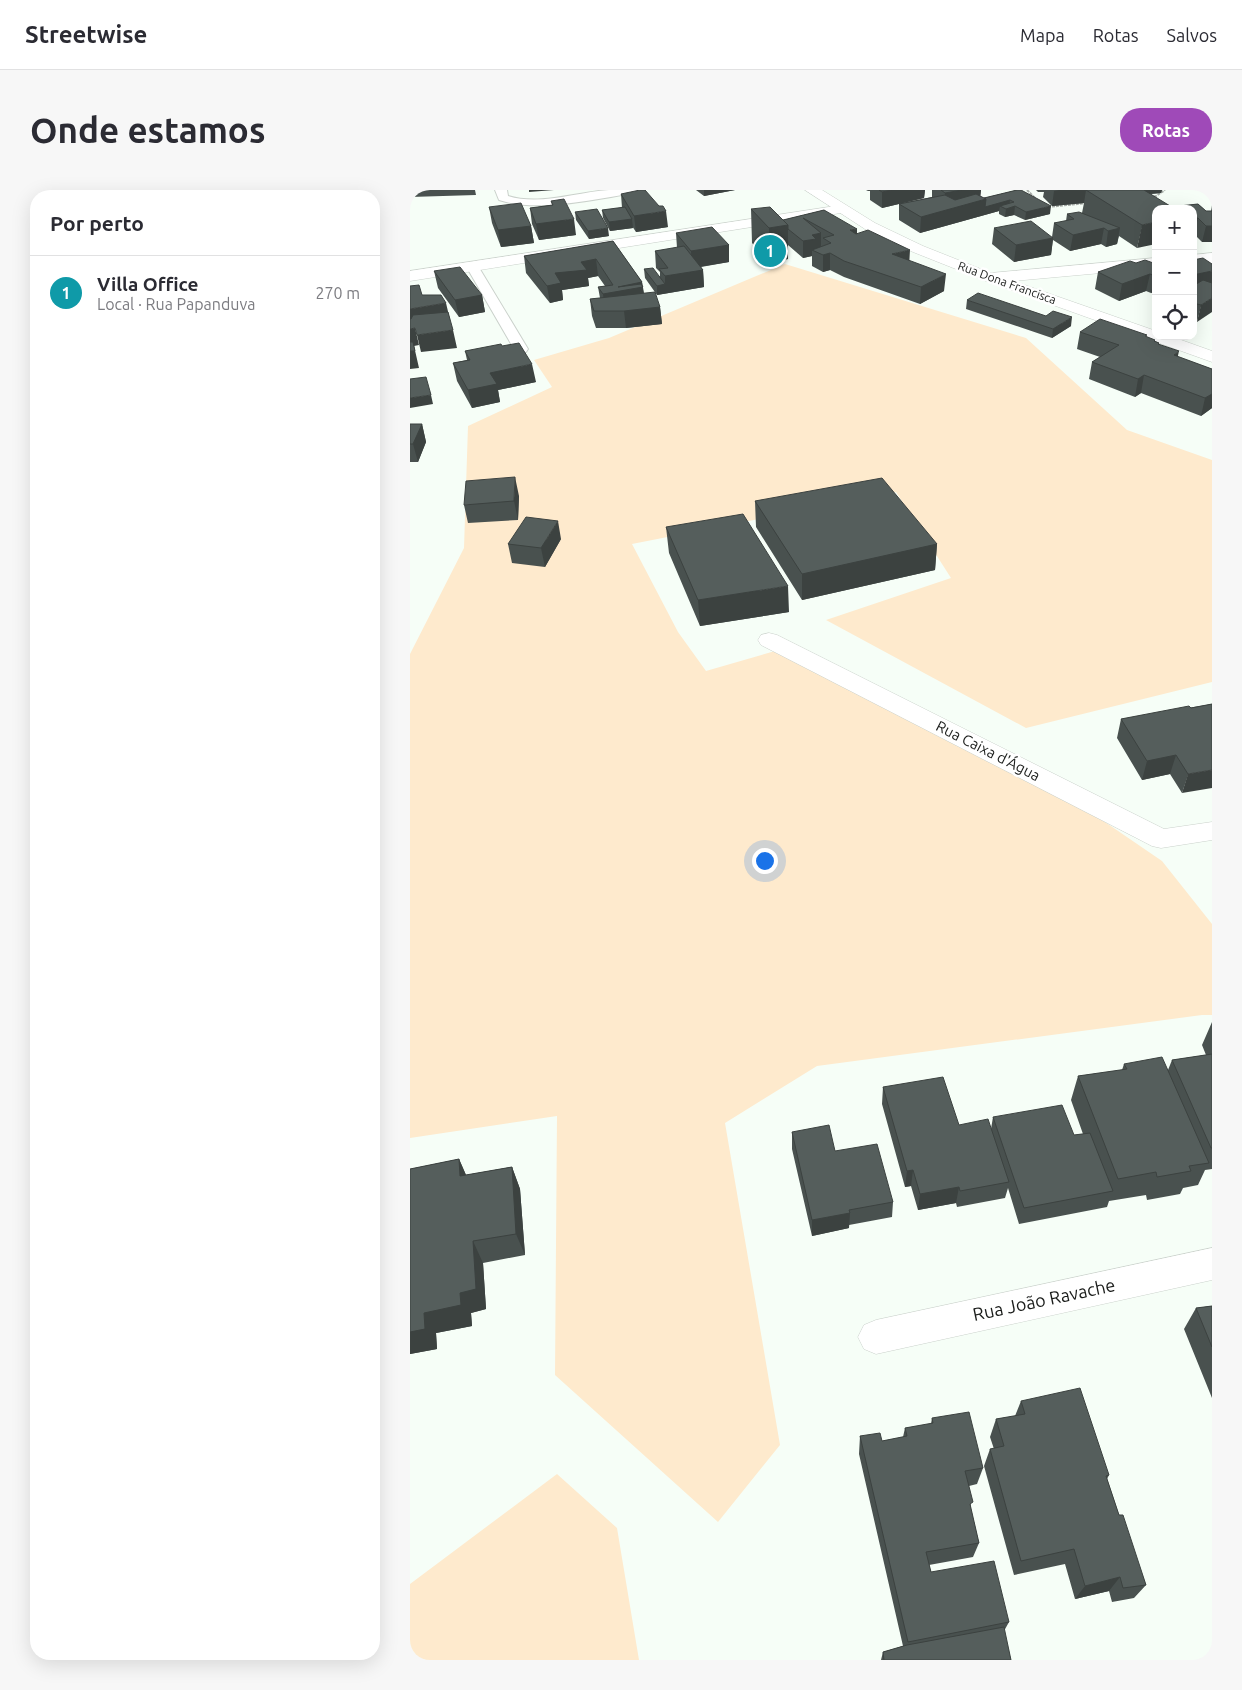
<!DOCTYPE html>
<html lang="pt">
<head>
<meta charset="utf-8">
<style>
	:root { --surface:#fff; --page:#f7f7f7; --text:#2b2b33; --muted:#7c7c81; --line:#e1e1e2; --accent:#9f4ab8 }
	body { margin:0; font-family:Ubuntu,sans-serif; background:var(--page); color:var(--text) }
	.controls { position:absolute; right:15px; top:15px; display:grid; overflow:hidden; border-radius:10px; box-shadow:0 5px 20px #0002 }
	.controls button { width:45px; height:45px; display:grid; place-items:center; padding:0; border:0; border-bottom:1px solid var(--line); background:var(--surface); color:var(--text); font:25px sans-serif }
	.you { position:absolute; left:354px; top:670px; width:18px; height:18px; margin:-12px; border:4px solid #fff; border-radius:50%; background:#1a73e8; box-shadow:0 0 0 8px #1a73e833 }
	.badge { display:grid; place-items:center; width:32px; height:32px; border-radius:50%; background:var(--accent); color:#fff; font-size:16px; font-weight:700 }
	.pin { position:absolute; translate:-50% -50%; border:2px solid #fff; box-shadow:0 1px 5px #0006 }
	.list { margin:0; padding:0; list-style:none }
	h2 { display:flex; justify-content:space-between; align-items:center; height:65px; margin:0; padding:0 20px; font-size:21px }
	h2 small { font-size:16px; font-weight:400; color:var(--muted) }
	.list li { display:grid; grid-template-columns:32px 1fr auto; gap:15px; align-items:center; box-sizing:border-box; height:75px; padding:0 20px; border-top:1px solid var(--line) }
	.list b { display:block; font-size:19px; white-space:nowrap }
	.list p { margin:0; font-size:16px; white-space:nowrap; color:var(--muted) }
	.list em { font-size:16px; font-style:normal; color:var(--muted) }
	.icon { flex:none; width:28px; height:28px; fill:none; stroke:currentColor; stroke-width:2; stroke-linecap:round; stroke-linejoin:round }
	.map { position:relative; flex:none; width:802px; height:1470px; overflow:hidden; border-radius:20px }
	header { display:flex; align-items:center; gap:30px; box-sizing:border-box; height:70px; padding:0 25px; background:var(--surface); border-bottom:1px solid var(--line) }
	header strong { font-size:24px }
	nav { display:flex; gap:28px; margin-inline-start:auto; font-size:18px }
	.intro { display:flex; align-items:center; justify-content:space-between; box-sizing:border-box; height:120px; padding:0 30px }
	h1 { margin:0; font-size:35px }
	.button { padding:12px 22px; border-radius:20px; background:var(--accent); color:#fff; font-size:18px; font-weight:700 }
	main { display:flex; gap:30px; padding:0 30px }
	aside { flex:1; background:var(--surface); border-radius:20px; box-shadow:0 5px 20px #0002 }
	.map>svg:first-child { display:block }
	.green { fill:#feeacd }
	.lines { fill:none; stroke-linecap:round; stroke-linejoin:round }
	.service-casing { stroke:#cad1cb; stroke-width:2 }
	.minor-casing { stroke:#cad1cb; stroke-width:1 }
	.primary-casing { stroke:#cad1cb; stroke-width:1 }
	.path { stroke:#a7ada8; stroke-width:2; stroke-dasharray:3 1; stroke-linecap:butt }
	.service { fill:#fff; fill-rule:evenodd }
	.minor { fill:#fff; fill-rule:evenodd }
	.primary { fill:#fff; fill-rule:evenodd }
	.wall { fill:#49514f }
	.shaded-wall { fill:#3c4240 }
	.building { fill:#555e5c; stroke:#3c4240 }
	.labels { text-anchor:middle; stroke-width:5; stroke-linejoin:round; paint-order:stroke }
	.far-street-label { font-size:12px; fill:#1a1c1a; stroke:#fff }
	.street-label { font-size:15px; fill:#1a1c1a; stroke:#fff }
	.near-street-label { font-size:18px; fill:#1a1c1a; stroke:#fff }
</style>
</head>
<body>
<header>
<strong>Streetwise</strong>
<nav><a>Mapa</a><a>Rotas</a><a>Salvos</a></nav>
</header>
<div class="intro"><h1>Onde estamos</h1><a class="button">Rotas</a></div>
<main>
<aside>
<h2>Por perto<small></small></h2>
<ul class="list">
<li><span class="badge" style="background:#0f9aa8">1</span><div><b>Villa Office</b><p>Local · Rua Papanduva</p></div><em>270 m</em></li>
</ul>
</aside>
<div class="map">
<svg width="802" height="1470" viewBox="0 0 802 1470">
	<rect width="100%" height="100%" fill="#f6fef7"/>
	<!-- green -->
	<path class="green" d="M 375,74 L 616,148 L 717,240 L 802,270 L 802,492 L 616,538 L 416,430 L 541,388 L 486,302 L 222,354 L 268,442 L 296,481 L 365,461 L 673,617 L 752,671 L 802,734 L 802,825 L 792,825 L 407,876 L 315,933 L 370,1255 L 308,1332 L 145,1185 L 147,926 L 0,948 L 0,464 L 54,358 L 58,236 L 142,197 L 124,170 L 199,148 Z
		M 147,1284 L 207,1338 L 229,1470 L 0,1470 L 0,1394 Z"/>
	<g class="lines">
		<!-- service casing -->
		<g class="service-casing">
			<path id="service" d="M 85,0 L 97,0 L 98,6 C 130,16 167,2 199,0 C 210,0 220,0 231,0 L 225,3 C 184,9 128,23 89,10 Z
				M 62,72 L 68,76 L 118,159 L 116,162 L 106,162 L 104,159 L 56,76 Z"/>
		</g>
		<!-- minor casing -->
		<g class="minor-casing">
			<path id="minor" d="M 432,15 L 437,16 L 439,19 L 437,22 L 0,91 L 0,81 Z
				M 802,63 L 802,73 L 783,75 L 783,65 Z
				M 746,68 L 746,78 L 581,93 L 576,91 L 573,88 L 576,85 L 581,83 Z
				M 359,443 L 367,445 L 754,639 L 802,632 L 802,650 L 751,658 L 742,656 L 351,455 L 348,450 L 351,445 Z
				M 802,1058 L 802,1090 L 466,1164 L 454,1159 L 448,1147 L 454,1135 L 466,1130 Z"/>
		</g>
		<!-- primary casing -->
		<g class="primary-casing">
			<path id="primary" d="M 395,0 L 412,0 L 465,33 L 513,56 L 586,85 L 746,141 L 746,146 L 760,146 L 802,161 L 802,172 L 576,91 L 503,62 L 455,39 Z"/>
		</g>
		<!-- path -->
		<path class="path" d="M 617,0 L 625,8
			M 740,7 L 746,6 L 755,0
			M 638,17 L 677,13"/>
		<!-- service -->
		<use href="#service" class="service"/>
		<!-- minor -->
		<use href="#minor" class="minor"/>
		<!-- primary -->
		<use href="#primary" class="primary"/>
	</g>
	<!-- wall -->
	<path class="wall" d="M 0,0 L 65,0 L 66,5 L 0,7 Z
		M 286,0 L 325,0 L 294,6 Z
		M 456,0 L 515,0 L 514,8 L 472,18 L 460,10 L 460,1 L 458,1 Z
		M 522,0 L 571,0 L 570,6 L 574,8 L 607,0 L 640,24 L 615,30 L 604,25 L 595,27 L 589,24 L 589,21 L 510,43 L 489,30 L 489,14 L 522,7 Z
		M 626,0 L 752,0 L 751,3 L 740,4 L 727,58 L 709,46 L 707,54 L 696,57 L 691,54 L 660,61 L 643,50 L 641,65 L 604,72 L 582,54 L 584,38 L 642,47 L 644,33 L 656,31 L 657,24 L 672,23 L 674,13 L 642,16 L 633,7 L 634,2 L 628,2 Z
		M 211,4 L 258,37 L 226,42 L 222,36 L 223,38 L 200,41 L 193,28 L 192,20 L 212,18 Z
		M 141,11 L 166,45 L 129,50 L 122,34 L 120,18 L 142,15 Z
		M 788,14 L 796,21 L 801,21 L 802,15 L 802,52 L 792,52 L 784,44 L 783,44 L 783,19 L 769,19 L 769,16 Z
		M 79,17 L 121,36 L 124,53 L 91,57 L 82,33 Z
		M 341,19 L 373,30 L 414,20 L 447,44 L 499,71 L 534,101 L 510,114 L 434,87 L 420,80 L 413,82 L 402,76 L 402,66 L 393,68 L 378,55 L 378,69 L 360,72 L 342,53 Z
		M 165,22 L 199,46 L 179,49 L 166,30 Z
		M 266,43 L 319,55 L 319,72 L 291,77 L 293,80 L 294,97 L 247,105 L 235,88 L 234,79 L 250,87 L 250,82 L 246,78 L 245,61 L 267,58 Z
		M 203,51 L 232,92 L 234,103 L 250,117 L 252,134 L 216,138 L 186,138 L 182,126 L 180,109 L 190,108 L 188,97 L 195,96 L 188,86 L 178,88 L 179,96 L 152,100 L 153,110 L 140,113 L 116,83 L 114,66 Z
		M 783,70 L 802,74 L 787,132 L 783,131 Z
		M 726,73 L 746,74 L 746,101 L 741,103 L 736,101 L 709,111 L 685,99 L 688,82 Z
		M 24,81 L 72,105 L 75,122 L 49,127 L 28,98 Z
		M 557,110 L 661,136 L 642,148 L 556,119 Z
		M 670,142 L 736,147 L 749,153 L 749,154 L 768,167 L 802,179 L 802,218 L 791,226 L 731,203 L 725,207 L 679,189 L 682,172 L 690,167 L 667,159 Z
		M 92,156 L 126,192 L 88,200 L 90,212 L 62,218 L 47,191 L 43,173 L 57,170 L 55,161 Z
		M 0,234 L 12,234 L 16,252 L 8,272 L 0,272 Z
		M 109,306 L 108,330 L 58,333 L 54,315 Z
		M 345,311 L 527,354 L 525,380 L 392,410 L 346,337 Z
		M 256,337 L 379,422 L 290,436 L 259,363 Z
		M 151,349 L 135,377 L 102,373 L 98,354 Z
		M 802,514 L 772,603 L 760,584 L 732,590 L 707,548 L 711,529 Z
		M 802,832 L 802,979 L 795,980 L 788,995 L 773,998 L 770,1004 L 737,1010 L 736,1005 L 699,1011 L 697,1017 L 609,1034 L 598,998 L 595,1008 L 547,1017 L 546,1013 L 508,1020 L 501,996 L 495,997 L 472,914 L 473,897 L 549,935 L 581,939 L 583,927 L 664,945 L 673,944 L 661,910 L 668,886 L 712,880 L 714,874 L 758,880 L 762,870 L 796,865 L 792,855 Z
		M 382,942 L 425,961 L 483,1012 L 482,1027 L 439,1035 L 439,1038 L 402,1046 L 382,959 Z
		M 49,969 L 56,985 L 102,977 L 110,999 L 115,1065 L 73,1073 L 76,1119 L 61,1123 L 62,1136 L 26,1143 L 27,1159 L 0,1164 L 0,979 Z
		M 802,1116 L 802,1208 L 774,1139 L 786,1118 Z
		M 611,1211 L 699,1285 L 697,1289 L 709,1325 L 736,1395 L 724,1408 L 702,1412 L 699,1401 L 665,1409 L 655,1374 L 604,1385 L 574,1276 L 580,1259 L 584,1259 L 580,1247 L 586,1229 L 605,1226 Z
		M 522,1228 L 573,1278 L 567,1294 L 559,1296 L 561,1319 L 569,1353 L 563,1367 L 519,1375 L 521,1382 L 599,1432 L 594,1441 L 601,1470 L 471,1470 L 473,1462 L 493,1456 L 449,1264 L 450,1246 L 472,1251 L 493,1247 L 495,1238 L 521,1234 Z"/>
	<!-- shaded-wall -->
	<path class="shaded-wall" d="M 119,0 L 144,0 L 119,2 Z
		M 294,0 L 325,0 L 294,6 Z
		M 482,0 L 515,0 L 514,8 L 472,18 L 472,2 Z
		M 552,0 L 571,0 L 570,11 L 576,9 L 600,10 L 599,18 L 605,16 L 604,25 L 595,27 L 596,19 L 590,16 L 589,21 L 510,43 L 511,27 L 534,19 L 535,3 Z
		M 649,0 L 690,0 L 676,0 L 674,13 L 642,16 L 644,1 Z
		M 708,0 L 752,0 L 751,3 L 706,7 Z
		M 641,16 L 640,24 L 615,30 L 616,22 Z
		M 256,21 L 258,37 L 226,42 L 224,26 Z
		M 784,28 L 788,28 L 784,44 L 783,44 Z
		M 164,29 L 166,45 L 129,50 L 126,34 Z
		M 222,29 L 223,38 L 200,41 L 199,32 Z
		M 746,32 L 746,54 L 727,58 L 732,35 Z
		M 378,35 L 378,69 L 360,72 L 359,38 Z
		M 121,36 L 124,53 L 91,57 L 88,40 Z
		M 796,36 L 802,36 L 802,52 L 792,52 Z
		M 198,38 L 199,46 L 179,49 L 178,41 Z
		M 694,38 L 691,54 L 660,61 L 663,45 Z
		M 710,38 L 707,54 L 696,57 L 698,41 Z
		M 447,39 L 447,55 L 440,40 Z
		M 411,43 L 411,59 L 402,60 L 402,66 L 393,68 L 393,51 L 402,45 Z
		M 643,48 L 641,65 L 604,72 L 606,55 Z
		M 319,55 L 319,72 L 282,78 L 281,61 Z
		M 500,60 L 499,77 L 482,64 Z
		M 420,63 L 420,80 L 413,82 L 413,65 Z
		M 186,69 L 188,86 L 178,88 L 179,96 L 152,100 L 153,110 L 140,113 L 137,96 L 145,83 L 171,72 Z
		M 293,80 L 294,97 L 247,105 L 247,96 L 255,94 L 255,86 Z
		M 802,81 L 802,97 L 783,101 L 783,85 Z
		M 536,84 L 534,101 L 510,114 L 511,97 Z
		M 740,84 L 736,101 L 709,111 L 712,94 Z
		M 745,86 L 746,86 L 746,101 L 741,103 Z
		M 232,92 L 235,114 L 195,121 L 193,104 L 208,97 Z
		M 72,105 L 75,122 L 49,127 L 45,110 Z
		M 802,108 L 802,122 L 787,132 L 791,115 Z
		M 36,113 L 40,130 L 0,137 L 0,119 Z
		M 250,117 L 252,134 L 216,138 L 214,121 Z
		M 662,127 L 661,136 L 642,148 L 643,139 Z
		M 5,138 L 9,155 L 4,156 L 9,178 L 0,179 L 0,139 Z
		M 43,140 L 47,158 L 11,162 L 7,145 Z
		M 769,161 L 765,179 L 764,165 Z
		M 122,174 L 126,192 L 88,200 L 90,212 L 62,218 L 58,200 L 80,183 Z
		M 734,185 L 731,203 L 725,207 L 728,189 Z
		M 802,204 L 802,218 L 791,226 L 795,208 Z
		M 21,205 L 23,214 L 0,218 L 0,208 Z
		M 12,234 L 16,252 L 8,272 L 3,254 Z
		M 105,287 L 109,306 L 108,330 L 104,311 Z
		M 148,331 L 151,349 L 135,377 L 131,358 Z
		M 527,354 L 525,380 L 392,410 L 392,384 Z
		M 378,396 L 379,422 L 290,436 L 288,410 Z
		M 766,565 L 760,584 L 732,590 L 737,571 Z
		M 802,580 L 802,598 L 772,603 L 778,584 Z
		M 49,969 L 59,992 L 50,986 Z
		M 102,977 L 110,999 L 115,1065 L 106,1044 Z
		M 503,980 L 501,996 L 495,997 L 497,981 Z
		M 549,997 L 546,1013 L 508,1020 L 510,1004 Z
		M 440,1023 L 439,1038 L 402,1046 L 402,1030 Z
		M 63,1051 L 73,1073 L 76,1119 L 61,1123 L 62,1136 L 26,1143 L 27,1159 L 0,1164 L 0,1142 L 14,1123 L 50,1103 Z
		M 710,1387 L 699,1401 L 665,1409 L 675,1396 Z"/>
	<!-- building -->
	<path class="building" d="M 230,0 L 235,0 L 249,16 L 253,16 L 256,21 L 224,26 L 211,4 Z
		M 469,0 L 482,0 L 472,2 Z
		M 531,0 L 552,0 L 535,3 Z
		M 607,0 L 611,0 L 641,16 L 616,22 L 605,16 L 596,19 L 590,16 L 604,12 L 600,10 L 575,17 L 576,9 L 574,8 Z
		M 676,0 L 734,0 L 765,19 L 746,19 L 746,32 L 732,35 Z
		M 566,4 L 576,9 L 511,27 L 489,14 L 535,5 L 545,10 Z
		M 154,9 L 164,29 L 126,34 L 120,18 L 143,15 L 141,11 Z
		M 111,13 L 121,36 L 88,40 L 79,17 Z
		M 788,14 L 796,21 L 802,21 L 802,36 L 796,36 L 788,28 L 783,28 L 783,19 L 772,19 L 769,16 Z
		M 215,17 L 222,29 L 199,32 L 192,20 Z
		M 360,17 L 378,35 L 359,38 L 341,19 Z
		M 187,19 L 198,38 L 178,41 L 165,22 Z
		M 414,20 L 447,39 L 440,40 L 446,44 L 458,40 L 500,60 L 482,64 L 536,84 L 511,97 L 434,71 L 420,63 L 413,65 L 402,60 L 421,53 L 413,48 L 424,45 L 393,28 L 411,43 L 402,45 L 406,49 L 393,51 L 378,39 L 378,35 L 373,30 Z
		M 669,22 L 710,38 L 698,41 L 694,38 L 663,45 L 644,33 L 664,29 L 657,24 Z
		M 621,31 L 643,48 L 606,55 L 584,38 Z
		M 302,37 L 319,55 L 281,61 L 266,43 Z
		M 203,51 L 232,92 L 208,97 L 231,94 L 233,97 L 193,104 L 188,97 L 203,95 L 186,69 L 171,72 L 177,80 L 145,83 L 151,93 L 137,96 L 114,66 Z
		M 274,56 L 293,80 L 255,86 L 249,79 L 258,78 L 245,61 Z
		M 793,68 L 802,74 L 802,81 L 783,85 L 783,70 Z
		M 735,70 L 746,74 L 746,86 L 745,86 L 740,84 L 712,94 L 688,82 L 720,71 L 726,73 Z
		M 50,77 L 72,105 L 45,110 L 24,81 Z
		M 243,78 L 255,94 L 247,96 L 234,79 Z
		M 793,90 L 802,93 L 802,108 L 791,115 L 783,113 L 783,96 Z
		M 9,95 L 12,105 L 31,105 L 36,113 L 0,119 L 0,96 Z
		M 245,102 L 250,117 L 214,121 L 184,121 L 180,109 Z
		M 568,103 L 636,126 L 643,121 L 662,127 L 643,139 L 557,110 Z
		M 38,122 L 43,140 L 7,145 L 5,138 L 0,139 L 0,129 L 1,129 L 3,125 Z
		M 690,129 L 737,145 L 735,146 L 745,150 L 744,151 L 749,153 L 748,154 L 769,161 L 764,165 L 802,179 L 802,204 L 795,208 L 734,185 L 728,189 L 682,172 L 709,155 L 670,142 Z
		M 0,152 L 3,152 L 5,161 L 0,161 Z
		M 109,153 L 122,174 L 80,183 L 87,194 L 58,200 L 43,173 L 60,170 L 55,161 L 91,154 L 92,156 Z
		M 16,187 L 21,205 L 0,208 L 0,189 Z
		M 0,234 L 12,234 L 3,254 L 0,254 Z
		M 105,287 L 104,311 L 54,315 L 56,291 Z
		M 472,288 L 527,354 L 392,384 L 345,311 Z
		M 333,324 L 378,396 L 288,410 L 256,337 Z
		M 116,327 L 148,331 L 131,358 L 98,354 Z
		M 802,514 L 802,580 L 778,584 L 766,565 L 737,571 L 711,529 L 779,516 L 781,518 Z
		M 802,864 L 802,958 L 801,958 L 762,870 Z
		M 752,867 L 799,973 L 779,976 L 781,981 L 747,987 L 746,982 L 708,989 L 668,886 L 717,879 L 714,874 Z
		M 533,887 L 549,935 L 578,929 L 599,992 L 550,1001 L 549,997 L 510,1004 L 503,980 L 497,981 L 473,897 Z
		M 652,915 L 664,945 L 680,943 L 703,1001 L 614,1018 L 583,927 Z
		M 419,935 L 425,961 L 467,954 L 483,1012 L 439,1020 L 440,1023 L 402,1030 L 382,942 Z
		M 49,969 L 50,986 L 102,977 L 106,1044 L 63,1051 L 66,1099 L 50,1103 L 51,1115 L 14,1123 L 15,1139 L 0,1142 L 0,979 Z
		M 802,1116 L 802,1157 L 786,1118 Z
		M 670,1198 L 699,1285 L 696,1286 L 709,1325 L 713,1325 L 736,1395 L 713,1398 L 710,1387 L 675,1396 L 664,1359 L 611,1371 L 580,1259 L 594,1256 L 586,1229 L 615,1224 L 611,1211 Z
		M 559,1222 L 573,1278 L 555,1281 L 563,1312 L 560,1314 L 569,1353 L 516,1362 L 521,1382 L 584,1371 L 599,1432 L 498,1452 L 450,1246 L 470,1243 L 472,1251 L 497,1246 L 495,1238 L 523,1233 L 522,1228 Z
		M 594,1437 L 601,1470 L 474,1470 L 473,1462 L 497,1455 Z"/>
	<g class="labels">
		<!-- far-street labels -->
		<g class="far-street-label">
			<text transform="translate(597 93) rotate(20)" y="4">Rua Dona Francisca</text>
		</g>
		<!-- street labels -->
		<g class="street-label">
			<text transform="translate(578 561) rotate(27)" y="5">Rua Caixa d'Água</text>
		</g>
		<!-- near-street labels -->
		<g class="near-street-label">
			<text transform="translate(634 1110) rotate(-12)" y="6">Rua João Ravache</text>
		</g>
	</g>
</svg>
<div class="controls">
<button>+</button>
<button>−</button>
<button><svg class="icon" aria-label="locate" viewBox="0 0 24 24"><circle cx="12" cy="12" r="6"/><path d="M12 2v4M12 18v4M2 12h4M18 12h4"/></svg></button>
</div>
<div class="you"></div>
<div class="pin badge" style="left:360px;top:61px;background:#0f9aa8">1</div>
</div>
</main>
</body>
</html>
